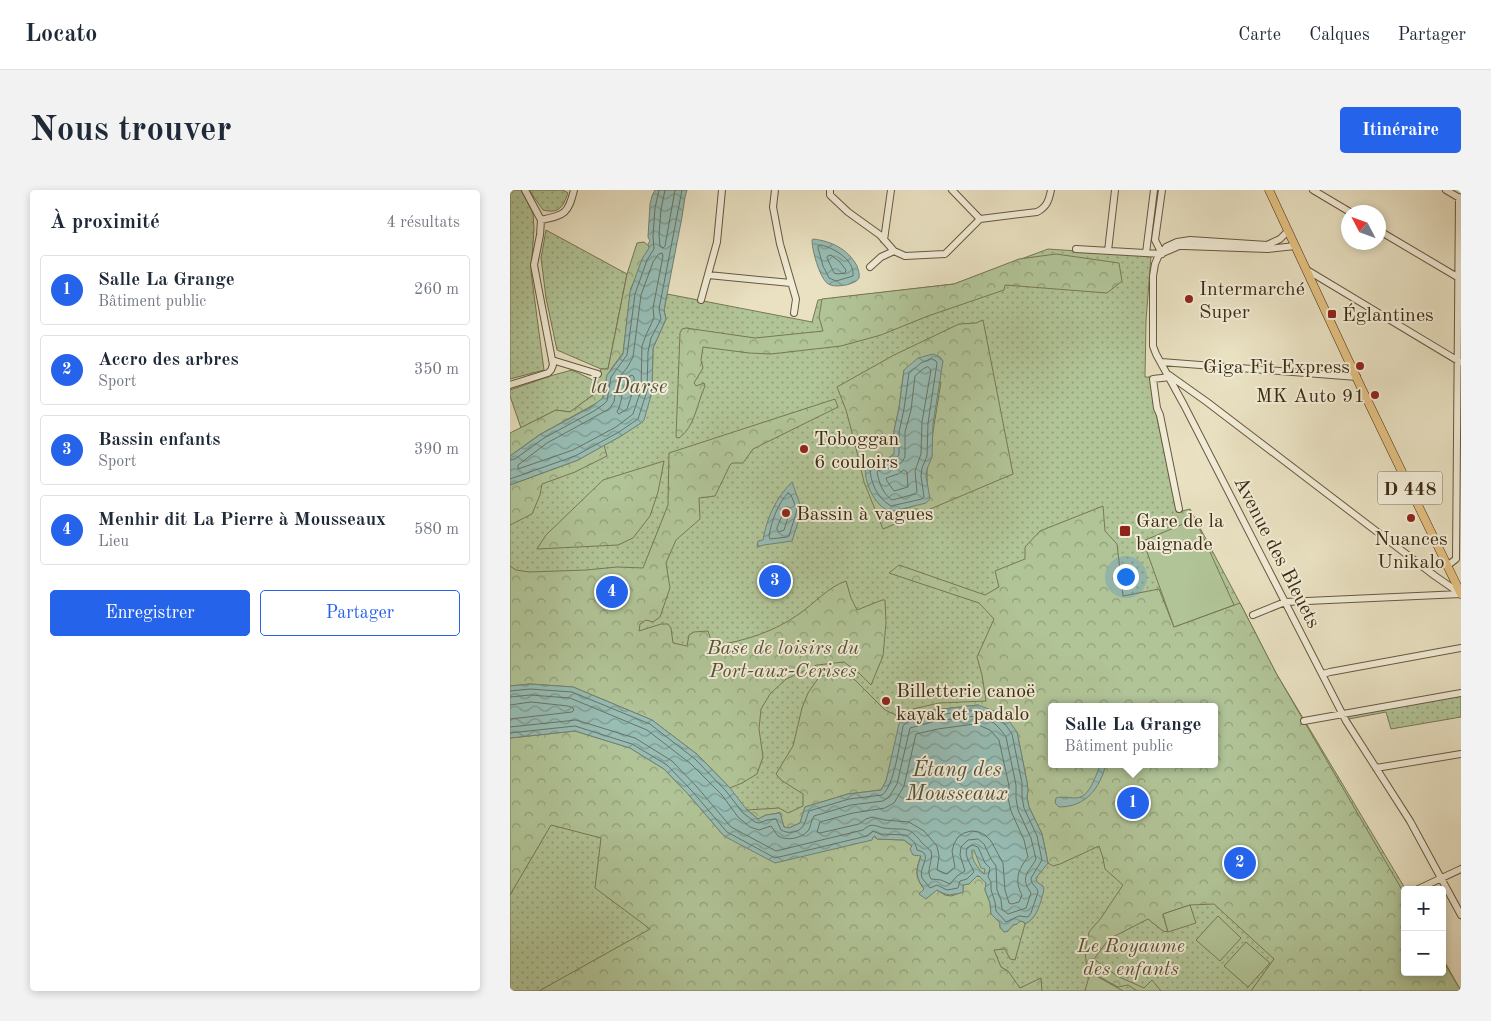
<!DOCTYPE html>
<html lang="fr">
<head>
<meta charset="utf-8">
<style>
	:root { --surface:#fff; --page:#f2f2f3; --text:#1f2937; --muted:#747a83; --line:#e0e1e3; --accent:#2563eb }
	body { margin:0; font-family:"Old Standard TT",serif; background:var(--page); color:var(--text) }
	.controls { position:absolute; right:15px; bottom:15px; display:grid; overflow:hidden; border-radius:5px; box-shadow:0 2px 8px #0003 }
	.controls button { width:45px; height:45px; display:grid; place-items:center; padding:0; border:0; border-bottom:1px solid var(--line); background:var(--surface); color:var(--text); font:25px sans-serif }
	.compass { position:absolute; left:831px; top:15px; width:45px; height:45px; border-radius:50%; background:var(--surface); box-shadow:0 2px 8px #0003; rotate:311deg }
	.you { position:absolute; left:615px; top:386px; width:18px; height:18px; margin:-12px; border:4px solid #fff; border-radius:50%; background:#1a73e8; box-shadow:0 0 0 8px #1a73e833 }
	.badge { display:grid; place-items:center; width:32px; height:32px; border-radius:50%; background:var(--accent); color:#fff; font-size:16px; font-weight:700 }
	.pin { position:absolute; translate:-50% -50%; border:2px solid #fff; box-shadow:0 1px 5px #0006 }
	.popup { position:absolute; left:538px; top:513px; width:170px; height:65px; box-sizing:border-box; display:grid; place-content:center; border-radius:5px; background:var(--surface); filter:drop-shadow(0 1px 4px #0005); font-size:16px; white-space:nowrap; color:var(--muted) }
	.popup b { font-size:19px; color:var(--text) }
	.popup::after { content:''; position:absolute; left:50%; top:100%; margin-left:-10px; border:10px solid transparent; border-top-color:var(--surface) }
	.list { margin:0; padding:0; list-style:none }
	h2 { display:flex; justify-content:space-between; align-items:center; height:65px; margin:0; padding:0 20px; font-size:21px }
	h2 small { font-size:16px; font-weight:400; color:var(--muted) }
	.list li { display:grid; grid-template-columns:32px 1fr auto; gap:15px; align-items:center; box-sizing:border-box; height:70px; margin:0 10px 10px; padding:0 10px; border:1px solid var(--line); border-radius:5px }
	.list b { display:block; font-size:19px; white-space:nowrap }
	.list p { margin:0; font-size:16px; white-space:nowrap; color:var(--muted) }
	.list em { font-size:16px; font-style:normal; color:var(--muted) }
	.actions { display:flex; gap:10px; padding:15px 20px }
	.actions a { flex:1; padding:11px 0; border:1px solid var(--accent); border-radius:5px; text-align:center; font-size:18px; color:var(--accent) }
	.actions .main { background:var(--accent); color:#fff }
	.map { position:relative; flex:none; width:951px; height:801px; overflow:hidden; border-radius:5px }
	header { display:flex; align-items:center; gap:30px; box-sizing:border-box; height:70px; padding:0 25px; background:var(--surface); border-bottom:1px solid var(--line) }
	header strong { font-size:24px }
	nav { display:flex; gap:28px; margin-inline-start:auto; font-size:18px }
	.intro { display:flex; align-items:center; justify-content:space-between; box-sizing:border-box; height:120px; padding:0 30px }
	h1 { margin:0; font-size:35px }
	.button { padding:12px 22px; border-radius:5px; background:var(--accent); color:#fff; font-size:18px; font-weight:700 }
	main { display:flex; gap:30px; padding:0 30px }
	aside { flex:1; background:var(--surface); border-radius:5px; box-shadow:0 2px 8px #0003 }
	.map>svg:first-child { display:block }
	.grass { fill:url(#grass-dots); stroke:#777854; fill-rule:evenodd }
	.forest { fill:url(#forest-crowns); stroke:#777854; fill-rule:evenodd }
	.garden { fill:#b1c497; stroke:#777854 }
	.water { fill:url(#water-waves); stroke:#738374; fill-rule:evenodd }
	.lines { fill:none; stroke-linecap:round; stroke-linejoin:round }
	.shore { stroke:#6a7464; stroke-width:1 }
	.minor-casing { stroke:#68583e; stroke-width:8 }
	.major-casing { stroke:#3d2b12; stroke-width:9 }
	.minor { stroke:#f1ecd7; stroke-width:6 }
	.major { stroke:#e4c081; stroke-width:8 }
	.poi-dot { fill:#8f2418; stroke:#f1ecd7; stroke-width:2 }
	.labels { text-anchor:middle; stroke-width:4; stroke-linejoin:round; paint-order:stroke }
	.shield { fill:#f1ecd7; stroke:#73654d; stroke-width:1 }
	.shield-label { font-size:19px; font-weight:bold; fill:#3d2b12 }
	.poi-label { font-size:20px; fill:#3d2b12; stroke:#f1ecd7; text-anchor:start }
	.street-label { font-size:20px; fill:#3d2b12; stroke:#f1ecd7 }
	.park-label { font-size:20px; font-style:italic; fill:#5a5133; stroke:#f1ecd7 }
	.water-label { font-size:21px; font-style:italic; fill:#54503b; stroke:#f1ecd7 }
</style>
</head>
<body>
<header>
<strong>Locato</strong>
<nav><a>Carte</a><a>Calques</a><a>Partager</a></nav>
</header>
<div class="intro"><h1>Nous trouver</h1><a class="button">Itinéraire</a></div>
<main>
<aside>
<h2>À proximité<small>4 résultats</small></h2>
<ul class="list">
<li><span class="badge">1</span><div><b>Salle La Grange</b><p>Bâtiment public</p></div><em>260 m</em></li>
<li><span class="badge">2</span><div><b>Accro des arbres</b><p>Sport</p></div><em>350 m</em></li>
<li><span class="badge">3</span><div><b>Bassin enfants</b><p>Sport</p></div><em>390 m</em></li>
<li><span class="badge">4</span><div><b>Menhir dit La Pierre à Mousseaux</b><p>Lieu</p></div><em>580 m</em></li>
</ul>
<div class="actions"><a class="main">Enregistrer</a><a>Partager</a></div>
</aside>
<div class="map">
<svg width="951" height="801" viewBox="0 0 951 801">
	<defs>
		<pattern id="grass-dots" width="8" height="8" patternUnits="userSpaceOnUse" patternTransform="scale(1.25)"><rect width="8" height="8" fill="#b1c497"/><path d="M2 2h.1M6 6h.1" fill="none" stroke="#919f7a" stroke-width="1.8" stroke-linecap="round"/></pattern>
		<pattern id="forest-crowns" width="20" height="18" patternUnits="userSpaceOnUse" patternTransform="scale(1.25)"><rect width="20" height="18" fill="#b1c497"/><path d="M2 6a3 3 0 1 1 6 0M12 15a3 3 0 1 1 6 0" fill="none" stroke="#919f7a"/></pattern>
		<pattern id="water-waves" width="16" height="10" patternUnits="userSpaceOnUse" patternTransform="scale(1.25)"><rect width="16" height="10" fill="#97bdb5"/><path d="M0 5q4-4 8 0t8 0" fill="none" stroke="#7c9a92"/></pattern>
	</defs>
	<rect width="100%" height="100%" fill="#e9e1c2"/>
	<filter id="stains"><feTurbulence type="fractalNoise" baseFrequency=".004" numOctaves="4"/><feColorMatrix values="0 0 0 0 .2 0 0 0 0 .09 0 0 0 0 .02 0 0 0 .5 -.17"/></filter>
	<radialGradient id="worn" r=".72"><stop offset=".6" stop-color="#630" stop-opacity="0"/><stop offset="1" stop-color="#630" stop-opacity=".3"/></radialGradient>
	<!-- grass -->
	<path class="grass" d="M 0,0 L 11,0 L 23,23 L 24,39 L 21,82 L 34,180 L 0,189 Z
		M 19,0 L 53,0 L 58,3 C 53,17 49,24 33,20 Z
		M 36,40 L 117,84 L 98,179 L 91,179 L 47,160 L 36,108 L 31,68 Z
		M 538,59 L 641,66 L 636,131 L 635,187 L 641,187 L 646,223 L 668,322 L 680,319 L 730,413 L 766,483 L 896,700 L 895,700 L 895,782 L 932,782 L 932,767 L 951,801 L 0,801 L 0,295 L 68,270 L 111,246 L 132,232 L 142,202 L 143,158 L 156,129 L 154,120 L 157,104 L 302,132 L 308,110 L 444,94 ZM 542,517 L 704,517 L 704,574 L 542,574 Z
		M 62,180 L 89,193 L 83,205 L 60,222 L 46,220 L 11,238 L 0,206 L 0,200 L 40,186 Z
		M 951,506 L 951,527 L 881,539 L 876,522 L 839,529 L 836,526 Z"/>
	<!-- forest -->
	<path class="forest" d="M 134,52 L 140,57 L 121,98 L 113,163 L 101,179 L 92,210 L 29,245 L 0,266 L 0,243 L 46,220 L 60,222 L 83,205 L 89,193 L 87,191 L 91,179 L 98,179 L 117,84 L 127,53 Z
		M 546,64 L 609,73 L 612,91 L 597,103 L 495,95 L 494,100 L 418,126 L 371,145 L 331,156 L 261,164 L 239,163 L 193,157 L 191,170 L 193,178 L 184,193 L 186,196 L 194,193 L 195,196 C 187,213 185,237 169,248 L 166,247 L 170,143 L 172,139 L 176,138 L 245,148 L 313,141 L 309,127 L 312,109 L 444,94 L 509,69 Z
		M 473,130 L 503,284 L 373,339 L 354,292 L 344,250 L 336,220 L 327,197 L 384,165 L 449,134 L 466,133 ZM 394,180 L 431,192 L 417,279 L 417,294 L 401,317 L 380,322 L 380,267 L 385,263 L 384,241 L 389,218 Z
		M 325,209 L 328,217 L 243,259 L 233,273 L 222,273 L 220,275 L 205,306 L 189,308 L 190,329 L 166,350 L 156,373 L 160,398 L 150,427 L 143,432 L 136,430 L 130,434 L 129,441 L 151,434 L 158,434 L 161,438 L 163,453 L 177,456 L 179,445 L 184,442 L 198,441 L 203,456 C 234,451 264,442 289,424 C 305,413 318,397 336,391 L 341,408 L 347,420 L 372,410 L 375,410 L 376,433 L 373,466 L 361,495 L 349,483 L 334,472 L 307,475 L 276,489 L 260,504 L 251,519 L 249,539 L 253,567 L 247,584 L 232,593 L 220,598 L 188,565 L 142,530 L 63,497 L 20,494 L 0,496 L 0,376 L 6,380 L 19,382 L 76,380 L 107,377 L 133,378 L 158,315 L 159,263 Z
		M 94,255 L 97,266 L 65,282 L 32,294 L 30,305 L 22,324 L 0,335 L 0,295 L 68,270 Z
		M 154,271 L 148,302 L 140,326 L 123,348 L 108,355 L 27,359 L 36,345 L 93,290 Z
		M 593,316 L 595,341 L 607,354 L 613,406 L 649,399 L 664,437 L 730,413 L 766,483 L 895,705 L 895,782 L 932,782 L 932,769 L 951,801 L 852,801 L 850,800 L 849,801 L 741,801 L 764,769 L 704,714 L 680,715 L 653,724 L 658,742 L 653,741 L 638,729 L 599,749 L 584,769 L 607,786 L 634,798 L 642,790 L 651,801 L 627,801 L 618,795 L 608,797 L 577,780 L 575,761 L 579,742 L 591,728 L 613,695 L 595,679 L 593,668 L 589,656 L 550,674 L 543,676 L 538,673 L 532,644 L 519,617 L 517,607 L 518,600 L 517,592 L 507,542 L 468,515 L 424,520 L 394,527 L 376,591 L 371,600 L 338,604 L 295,617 L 290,633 L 279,638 L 274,637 L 270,623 L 256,625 L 248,629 L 237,620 L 269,618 L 278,623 L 293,616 L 293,604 L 271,590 L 266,584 L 283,556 L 292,518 L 298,503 L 309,487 L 330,481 L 345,490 L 375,520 L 390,527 L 403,519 L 429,513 L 476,511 L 472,485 L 467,467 L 484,429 L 469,413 L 379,383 L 389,375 L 475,405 L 489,397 L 485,381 L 515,369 L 515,357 L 530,341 ZM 542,517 L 704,517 L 704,574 L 542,574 Z
		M 65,541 L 120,558 L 154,579 L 178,604 L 214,646 L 365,646 L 367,649 L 394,650 C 400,655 406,659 411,665 C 406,680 404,686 414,699 L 427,700 L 435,705 L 441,706 L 453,702 L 453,695 L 455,694 L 459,694 L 467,686 L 471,687 L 476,693 L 475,700 L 480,713 L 481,724 L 490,733 L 490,737 L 494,742 L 498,741 L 503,735 L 507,734 L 510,731 L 514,732 L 515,734 L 505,770 L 500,769 L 495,759 L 484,760 L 491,777 L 498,781 L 510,798 L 531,788 L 532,801 L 29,801 L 140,739 L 85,698 L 91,648 L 41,635 L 0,705 L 0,548 Z"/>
	<!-- garden -->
	<path class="garden" d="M 685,329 L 724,415 L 664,437 L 633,351 Z
		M 680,715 L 686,733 L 658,742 L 653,724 Z
		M 708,726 L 731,748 L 710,771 L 686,750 Z
		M 736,752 L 760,773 L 738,797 L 714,776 Z
		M 581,783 L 613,801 L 575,801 L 578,790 Z"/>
	<!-- water -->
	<path class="water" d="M 145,0 L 177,0 L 175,7 L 172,27 L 154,120 L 156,129 L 143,158 L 142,202 L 134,230 L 131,233 L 111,246 L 68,270 L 0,295 L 0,266 L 31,244 L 81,217 L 93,208 L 97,185 L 113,164 L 120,102 L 132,69 L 139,58 L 138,54 L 140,51 L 138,47 L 140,14 L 142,6 Z
		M 303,49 C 321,51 338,59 347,76 C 348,79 350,84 349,88 C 347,92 340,94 336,95 C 329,96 322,97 317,93 C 309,86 302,60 302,50 Z
		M 423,164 L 430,167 L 433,171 L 423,234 L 422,267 L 417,279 L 416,286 L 420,309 L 416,313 L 380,322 C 377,320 373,318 370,315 C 359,304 353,286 356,271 L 380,267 L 384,264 L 384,241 L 389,218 L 394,180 L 408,168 Z
		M 282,292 L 292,320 L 282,351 L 254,355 L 247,357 L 248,351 L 253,350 C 257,327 266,308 282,292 Z
		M 257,375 L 274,375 L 265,401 L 260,387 Z
		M 20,494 L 63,497 L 142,530 L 188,565 L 220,598 L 237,620 L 248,629 L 256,625 L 270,623 L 274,637 L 279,638 L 290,633 L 295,617 L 338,604 L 371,600 L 376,591 L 389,534 L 394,527 L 424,520 L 468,515 L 490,523 L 499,531 L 507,542 L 517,592 L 518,600 L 517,607 L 519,617 L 532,644 L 538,673 L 526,688 L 527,692 L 533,696 L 534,700 C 530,713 528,728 515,734 L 514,732 L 510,731 L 507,734 L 503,735 L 498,741 L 494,742 L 490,737 L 490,733 L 481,724 L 480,713 L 475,700 L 476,693 L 469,686 L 467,686 L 459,694 L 453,695 L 453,702 C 442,706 437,706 427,700 L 416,709 L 409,704 L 414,699 C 405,686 406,681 411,666 L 403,665 L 400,659 L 402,656 L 394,650 L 367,649 L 365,646 L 363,647 L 362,650 L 265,673 L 214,646 L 178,604 L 154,579 L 120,558 L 65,541 L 0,548 L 0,496 ZM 462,660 L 464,660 L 471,678 L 475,679 L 474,684 C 467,677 461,670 462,660 Z
		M 591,574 L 596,574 C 590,598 576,617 549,617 L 545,613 L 546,608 C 553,606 559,608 566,608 C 581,607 585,585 591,574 Z"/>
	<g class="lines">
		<!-- shore -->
		<path class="shore" d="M 155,0 L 151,19 L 149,45 L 150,56 L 153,58 L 155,56 L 165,0
			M 311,55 C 324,58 345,70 343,86 L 326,91 L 319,88 L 313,76 L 308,58 L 308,56 Z
			M 149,64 L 152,63 L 153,66 L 143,118 L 144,128 L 136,145 L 132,156 L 131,200 L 123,224 L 106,237 L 63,260 L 8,279 L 8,275 L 37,253 L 99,219 L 104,212 L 107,190 L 117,178 L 123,167 L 131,105 L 143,72 Z
			M 318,66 L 321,65 L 330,72 L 336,80 L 335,83 L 328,84 L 324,83 L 317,68 Z
			M 422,169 L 426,171 L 427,173 L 418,233 L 417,266 L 412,278 L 411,286 L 414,307 L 412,309 L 381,316 C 367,308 360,292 360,277 L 361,275 L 382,272 L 389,265 L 389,242 L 394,219 L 399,183 L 411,173 Z
			M 418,177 L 421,180 L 412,232 L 411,264 L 405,281 L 407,302 L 405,304 L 382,310 C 373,304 369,293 367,282 L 369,280 L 386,277 L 392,272 L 395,267 L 395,242 L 401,220 L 405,186 L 413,179 Z
			M 120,186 L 122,185 L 124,187 L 124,198 L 117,219 L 109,224 L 107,222 C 114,209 110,197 120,186 Z
			M 0,270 L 5,269 L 34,248 L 84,221 L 94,214 L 97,211 L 101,187 L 117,165 L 125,104 L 137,70 L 144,59 L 143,46 L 145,18 L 149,0
			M 394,280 L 397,282 L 398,297 L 384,301 L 377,291 L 376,288 L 388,284 Z
			M 0,289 L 65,266 L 109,242 L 128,229 L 137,201 L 138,162 L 141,148 L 151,129 L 149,119 L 172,0
			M 278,303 L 281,305 L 287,320 L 279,346 L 277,347 L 260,349 L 259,346 C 262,330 267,315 278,303 Z
			M 276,317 L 279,317 L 280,321 L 274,340 L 269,342 L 267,340 L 267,338 Z
			M 0,501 L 20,499 L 62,502 L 140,534 L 185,569 L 216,601 L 233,623 L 245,632 L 249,633 L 257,630 L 266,629 L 271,640 C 277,644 289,643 293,636 C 296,632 297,625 299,621 L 339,609 L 372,605 C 384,597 390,552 393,536 L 397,532 L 425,525 L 467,520 L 487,528 L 495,534 L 502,544 L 512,593 L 512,607 L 514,618 L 527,646 L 532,670 L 521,688 C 521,695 527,696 528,702 L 521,723 L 518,727 L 509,726 L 496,732 L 486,721 L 485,712 L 481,700 L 481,692 L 478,687 L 480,678 L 475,673 L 468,657 L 462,655 L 457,658 C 454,667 461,674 464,682 L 457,689 L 450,691 L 448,698 L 437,700 L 427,695 L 420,698 C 418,695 414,691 412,688 C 408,676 425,664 407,660 L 405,653 L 396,645 L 370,644 L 363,641 L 357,646 L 265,668 L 217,642 L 182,601 L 157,575 L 122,554 L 65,536 L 0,543
			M 0,507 L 20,505 L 60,508 L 137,540 L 181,574 L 212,605 L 228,627 L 240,637 L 249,640 L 261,636 L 268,646 C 277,651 290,649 298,641 C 301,637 301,630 304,626 L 341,615 L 373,611 L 379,607 L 387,594 L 400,538 L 426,531 L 466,526 L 484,533 L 490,539 L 496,547 L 506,595 L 506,608 L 508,620 L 521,648 L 526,669 C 519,683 509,686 521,703 L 516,718 L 498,724 L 492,719 L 491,710 L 487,700 L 486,676 L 481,669 L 474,654 L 468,649 L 458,650 L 451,657 L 450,665 L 455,681 L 447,686 L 440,694 L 431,690 L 421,689 C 415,680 424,671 421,661 C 418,658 415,656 412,653 C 398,634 395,641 374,638 C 364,636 362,632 353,640 L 266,661 L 221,637 L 187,597 L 162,571 L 125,548 L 66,530 L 0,537
			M 0,515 L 21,512 L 58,516 L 63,518 L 64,520 L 62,522 L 0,529
			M 466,534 L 480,540 L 489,550 L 499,596 L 498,608 L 501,621 L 514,650 L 518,667 C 508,680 504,690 512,705 L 509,712 L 502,714 L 499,713 L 495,700 L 493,673 L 481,651 L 475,645 L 469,642 L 461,641 L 454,643 L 448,647 L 444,654 L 442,661 L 445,677 L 437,684 L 427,680 L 429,666 L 427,656 L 414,641 L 399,632 L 375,630 L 362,627 L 356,629 L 349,634 L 310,643 L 307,642 L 310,632 L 343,623 L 375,618 L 384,613 L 394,596 L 406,544 L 428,539 Z"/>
		<!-- minor casing -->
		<g class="minor-casing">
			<path id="minor" d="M 265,0 L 263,17 L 270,54 L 286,109 L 284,123
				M 320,0 L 320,5 L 338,22 L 370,45 L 384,61
				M 442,0 L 470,29
				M 652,0 L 645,50 L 652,64
				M 803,0 L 840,22
				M 936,0 L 951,9
				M 31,30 C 55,25 58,24 64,0
				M 868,40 L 949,88
				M 778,41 L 770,49 L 757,55 L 680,50 L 667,52 L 656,57 L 648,67 L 645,74 L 643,86 L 643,156 L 646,164 L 674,215 L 836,531 L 900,631 L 951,725
				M 374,50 L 381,0
				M 566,59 L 652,64
				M 598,61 L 605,0
				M 655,62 L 669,56 L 674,56 L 758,59 L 785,56
				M 636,63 L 644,0
				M 360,77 L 371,67 L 384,61 L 395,66 L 435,64 L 470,29 L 527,22 C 537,17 539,10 541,0
				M 797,80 L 950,172
				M 198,85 L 281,93
				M 191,110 L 207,52 L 212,0
				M 42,170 L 88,184
				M 651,172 L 847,187
				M 659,185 L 697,212 L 925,386 L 951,404
				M 660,187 L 643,189 L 647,218 L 650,225 L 669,319
				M 0,195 L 38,183 L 41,180 L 43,175 L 24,75 L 30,45 L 31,30 L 15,0
				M 937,376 L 946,369 L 949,7
				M 743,425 L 775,412 L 951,404
				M 813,484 L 820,482 L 951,458
				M 794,531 L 951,503
				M 866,578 L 951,564
				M 906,700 L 951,679"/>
		</g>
		<!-- major casing -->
		<g class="major-casing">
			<path id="major" d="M 759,0 L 849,193 L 951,404"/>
		</g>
		<!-- minor -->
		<use href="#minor" class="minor"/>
		<!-- major -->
		<use href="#major" class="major"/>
	</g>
	<!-- markers -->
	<g class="poi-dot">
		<circle cx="679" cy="109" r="5"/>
		<rect x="817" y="119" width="10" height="10" rx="2.5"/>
		<circle cx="850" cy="176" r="5"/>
		<circle cx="865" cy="205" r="5"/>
		<circle cx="294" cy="259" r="5"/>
		<circle cx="276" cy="323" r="5"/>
		<circle cx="901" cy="328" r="5"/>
		<rect x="609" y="335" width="12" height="12" rx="2.5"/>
		<circle cx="376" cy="511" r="5"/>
	</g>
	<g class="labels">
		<!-- shield labels -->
		<rect class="shield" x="867.5" y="281.5" width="65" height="33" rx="4"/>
		<g class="shield-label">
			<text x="900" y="305">D 448</text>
		</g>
		<!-- poi labels -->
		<g class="poi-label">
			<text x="689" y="105">Intermarché<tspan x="689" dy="23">Super</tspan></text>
			<text x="832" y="131">Églantines</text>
			<text x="840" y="183" text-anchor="end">Giga Fit Express</text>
			<text x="855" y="212" text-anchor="end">MK Auto 91</text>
			<text x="304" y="255">Toboggan<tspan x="304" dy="23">6 couloirs</tspan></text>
			<text x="286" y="330">Bassin à vagues</text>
			<text x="626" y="337">Gare de la<tspan x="626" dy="23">baignade</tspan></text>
			<text x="901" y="355" text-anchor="middle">Nuances<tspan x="901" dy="23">Unikalo</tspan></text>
			<text x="386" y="507">Billetterie canoë<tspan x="386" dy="23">kayak et padalo</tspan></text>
		</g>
		<!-- street labels -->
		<g class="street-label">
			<text transform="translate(768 362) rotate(63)" y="7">Avenue des Bleuets</text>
		</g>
		<!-- park labels -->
		<g class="park-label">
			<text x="273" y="464">Base de loisirs du<tspan x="273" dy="23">Port-aux-Cerises</tspan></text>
			<text x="621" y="762">Le Royaume<tspan x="621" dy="23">des enfants</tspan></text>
		</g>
		<!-- water labels -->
		<g class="water-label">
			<text x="119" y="203">la Darse</text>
			<text x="447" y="586">Étang des<tspan x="447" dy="24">Mousseaux</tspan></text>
		</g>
	</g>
	<rect width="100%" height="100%" filter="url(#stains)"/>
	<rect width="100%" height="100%" fill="url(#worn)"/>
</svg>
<div class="controls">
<button>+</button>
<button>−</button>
</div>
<svg class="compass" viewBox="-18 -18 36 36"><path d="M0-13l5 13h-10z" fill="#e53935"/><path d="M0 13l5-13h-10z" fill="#747a83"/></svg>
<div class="you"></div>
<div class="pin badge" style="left:623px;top:613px">1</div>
<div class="popup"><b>Salle La Grange</b>Bâtiment public</div>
<div class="pin badge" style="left:730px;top:673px">2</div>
<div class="pin badge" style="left:265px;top:391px">3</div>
<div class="pin badge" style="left:102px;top:402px">4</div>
</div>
</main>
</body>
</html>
